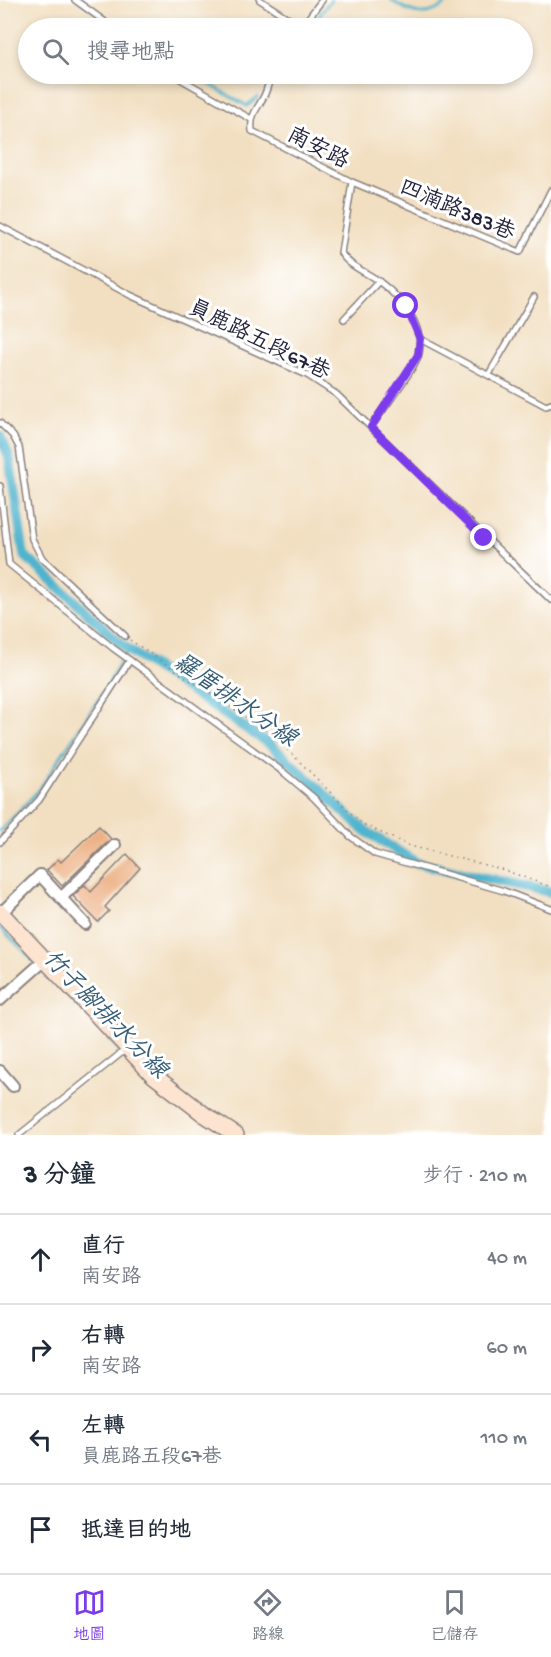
<!DOCTYPE html>
<html lang="zh-TW">
<head>
<meta charset="utf-8">
<style>
	:root { --surface:#fff; --page:#f2f2f3; --text:#1f2937; --muted:#747a83; --line:#e0e1e3; --accent:#7c3aed }
	body { margin:0; font-family:"Gochi Hand","LXGW WenKai TC",sans-serif; background:var(--page); color:var(--text) }
	.stop { position:absolute; width:18px; height:18px; margin:-14px; border:4px solid #7c3aed; border-radius:50%; background:#fff }
	.stop.end { background:#7c3aed; border-color:#fff; box-shadow:0 2px 6px #0008 }
	.list { margin:0; padding:0; list-style:none }
	h2 { display:flex; justify-content:space-between; align-items:center; height:78px; margin:0; padding:0 24px; font-size:26px }
	h2 small { font-size:20px; font-weight:400; color:var(--muted) }
	.list li { display:grid; grid-template-columns:39px 1fr auto; gap:18px; align-items:center; box-sizing:border-box; height:90px; padding:0 24px; border-top:2px solid var(--line) }
	.list b { display:block; font-size:22px; white-space:nowrap }
	.list p { margin:0; font-size:20px; white-space:nowrap; color:var(--muted) }
	.list em { font-size:20px; font-style:normal; color:var(--muted) }
	.icon { flex:none; width:33px; height:33px; fill:none; stroke:currentColor; stroke-width:2; stroke-linecap:round; stroke-linejoin:round }
	.map { position:relative; flex:none; width:551px; height:1135px; overflow:hidden }
	.search { position:absolute; background:var(--surface); box-shadow:0 3px 9px #0003; left:18px; right:18px; top:18px; height:66px; display:flex; align-items:center; gap:15px; box-sizing:border-box; padding:0 21px; border-radius:33px; color:var(--muted); font-size:22px }
	.sheet { height:438px; background:var(--surface) }
	nav { display:flex; justify-content:space-around; align-items:center; box-sizing:border-box; height:84px; border-top:2px solid var(--line); background:var(--surface); font-size:16px; color:var(--muted) }
	nav a { display:grid; justify-items:center; gap:3px }
	nav .on { color:var(--accent) }
	.map>svg:first-child { display:block }
	.lines { fill:none; stroke-linecap:round; stroke-linejoin:round }
	.stream { stroke:#4fb4cd; stroke-width:3 }
	.canal { stroke:#4fb4cd; stroke-width:10 }
	.building { fill:#edb084 }
	.lane-casing { stroke:#8a807e; stroke-width:8 }
	.street-casing { stroke:#8a807e; stroke-width:14 }
	.secondary-casing { stroke:#8a807e; stroke-width:18 }
	.path { stroke:#8a807e; stroke-width:1.5; stroke-dasharray:1.5 4.5; stroke-linecap:butt }
	.lane { stroke:#fff; stroke-width:5 }
	.street { stroke:#fff; stroke-width:10 }
	.secondary { stroke:#fde4d1; stroke-width:15 }
	.route { stroke:#7c3aed; stroke-width:8 }
	.labels { text-anchor:middle; stroke-width:6; stroke-linejoin:round; paint-order:stroke }
	.street-label { font-size:22px; fill:#22223b; stroke:#fff }
	.water-label { font-size:24px; font-style:italic; fill:#345c75; stroke:#fff }
</style>
</head>
<body>
<div class="map">
<svg width="551" height="1135" viewBox="0 0 551 1135">
	<rect width="100%" height="100%" fill="#fff"/>
	<filter id="ink" filterUnits="userSpaceOnUse"><feTurbulence type="fractalNoise" baseFrequency=".0167" numOctaves="2"/><feDisplacementMap in="SourceGraphic" scale="12" xChannelSelector="R" yChannelSelector="G"/><feConvolveMatrix kernelMatrix="1 2 1 2 8 2 1 2 1" color-interpolation-filters="sRGB"/></filter>
	<filter id="wash" filterUnits="userSpaceOnUse"><feTurbulence type="fractalNoise" baseFrequency=".008" numOctaves="4" result="noise"/><feDisplacementMap in="SourceGraphic" scale="24" xChannelSelector="R" yChannelSelector="G"/><feGaussianBlur stdDeviation="1.35" result="paint"/><feColorMatrix in="noise" values="0 0 0 0 0 0 0 0 0 0 0 0 0 0 0 0 0 1.4 0 .05"/><feComposite in="paint" operator="in"/></filter>
	<g filter="url(#wash)">
		<rect width="100%" height="100%" fill="#f2dfc1"/>
		<g class="lines">
			<!-- stream -->
			<path class="stream" d="M 81,0 L 117,28
				M 391,0 C 412,15 430,20 450,0
				M 310,28 L 331,0
				M 192,74 L 247,106 L 258,97
				M 273,83 L 280,74
				M 0,831 L 39,790 L 109,683 L 127,649
				M 0,927 L 36,963
				M 40,968 L 84,1012
				M 109,1039 L 150,1085 L 178,1104"/>
			<!-- canal -->
			<path class="canal" d="M 0,436 L 9,456 L 24,555 L 127,649 L 271,745 L 364,830 L 417,863 L 551,892"/>
		</g>
		<g id="blocks">
			<!-- building -->
			<path class="building" d="M 99,826 L 111,839 L 62,886 L 47,870 L 58,859 L 61,862 Z
				M 127,854 L 140,868 L 105,907 L 109,911 L 98,922 L 73,896 L 85,885 L 91,892 Z"/>
		</g>
	</g>
	<g filter="url(#ink)">
		<use href="#blocks" fill-opacity="0" stroke="#8a807e" stroke-width="1.5"/>
		<g class="lines">
			<!-- lane casing -->
			<g class="lane-casing">
				<path id="lane" d="M 75,0 L 104,21 L 110,28
					M 260,0 L 302,27
					M 301,28 L 322,0
					M 172,74 L 251,119
					M 273,74 C 268,81 268,88 264,96 C 257,110 250,114 252,131 L 352,182 L 341,253 C 349,267 369,273 381,283 C 402,299 424,325 419,353 C 416,368 381,411 371,427
					M 352,182 L 520,252 L 551,190
					M 0,226 L 130,295 L 307,375 L 336,394 L 551,600
					M 344,319 L 379,281
					M 420,339 L 546,406 L 551,404
					M 489,374 L 534,297
					M 0,423 L 13,436 L 19,447 L 32,539 L 42,558 L 125,636
					M 0,486 L 9,564 L 113,648 L 282,771 L 314,798 L 350,836 L 375,854 L 504,891 L 551,909
					M 0,842 L 39,800 L 130,660
					M 19,1135 L 125,1050"/>
			</g>
			<!-- street casing -->
			<g class="street-casing">
				<path id="street" d="M 61,898 L 115,845
					M 1,913 L 40,875 L 85,924
					M 0,1000 L 45,960
					M 0,1071 L 13,1086"/>
			</g>
			<!-- secondary casing -->
			<g class="secondary-casing">
				<path id="secondary" d="M 0,912 L 153,1075 L 205,1115 L 236,1135"/>
			</g>
			<!-- path -->
			<path class="path" d="M 130,640 L 274,736 L 362,824 L 410,846 L 501,869 L 551,887"/>
			<!-- lane -->
			<use href="#lane" class="lane"/>
			<!-- street -->
			<use href="#street" class="street"/>
			<!-- secondary -->
			<use href="#secondary" class="secondary"/>
		</g>
	</g>
	<g class="lines" filter="url(#ink)">
		<!-- route -->
		<path class="route" d="M 406,306 L 420,339 L 418,355 L 371,427 L 484,538"/>
	</g>
	<g class="labels">
		<!-- street labels -->
		<g class="street-label">
			<text transform="translate(319 146) rotate(27)" y="8">南安路</text>
			<text transform="translate(458 208) rotate(23)" y="8">四湳路383巷</text>
			<text transform="translate(260 338) rotate(26)" y="8">員鹿路五段67巷</text>
		</g>
		<!-- water labels -->
		<g class="water-label">
			<text transform="translate(236 699) rotate(35)" y="8">羅厝排水分線</text>
			<text transform="translate(106 1013) rotate(46)" y="8">竹子腳排水分線</text>
		</g>
	</g>
</svg>
<div class="stop" style="left:406px;top:306px"></div>
<div class="stop end" style="left:484px;top:538px"></div>
<div class="search"><svg class="icon" aria-label="search" viewBox="0 0 24 24"><circle cx="10" cy="10" r="6"/><path d="M15 15l6 6"/></svg>搜尋地點</div>
</div>
<section class="sheet">
<h2>3 分鐘<small>步行 · 210 m</small></h2>
<ul class="list">
<li><svg class="icon" aria-label="ahead" viewBox="0 0 24 24"><path d="M12 20V5M6 11l6-6 6 6"/></svg><div><b>直行</b><p>南安路</p></div><em>40 m</em></li>
<li><svg class="icon" aria-label="right" viewBox="0 0 24 24"><path d="M7 20v-9h11M14 6l5 5-5 5"/></svg><div><b>右轉</b><p>南安路</p></div><em>60 m</em></li>
<li><svg class="icon" aria-label="left" viewBox="0 0 24 24"><path d="M17 20v-9H6M10 6l-5 5 5 5"/></svg><div><b>左轉</b><p>員鹿路五段67巷</p></div><em>110 m</em></li>
<li><svg class="icon" aria-label="arrive" viewBox="0 0 24 24"><path d="M6 21V4h12l-3 4 3 4H6"/></svg><div><b>抵達目的地</b></div></li>
</ul>
</section>
<nav>
<a class="on"><svg class="icon" aria-label="map" viewBox="0 0 24 24"><path d="M3 6l6-2 6 2 6-2v14l-6 2-6-2-6 2zM9 4v14M15 6v14"/></svg>地圖</a>
<a><svg class="icon" aria-label="directions" viewBox="0 0 24 24"><path d="M12 3l9 9-9 9-9-9zM9 14v-3h6M13 9l2 2-2 2"/></svg>路線</a>
<a><svg class="icon" aria-label="saved" viewBox="0 0 24 24"><path d="M7 4h10v16l-5-4-5 4z"/></svg>已儲存</a>
</nav>
</body>
</html>
